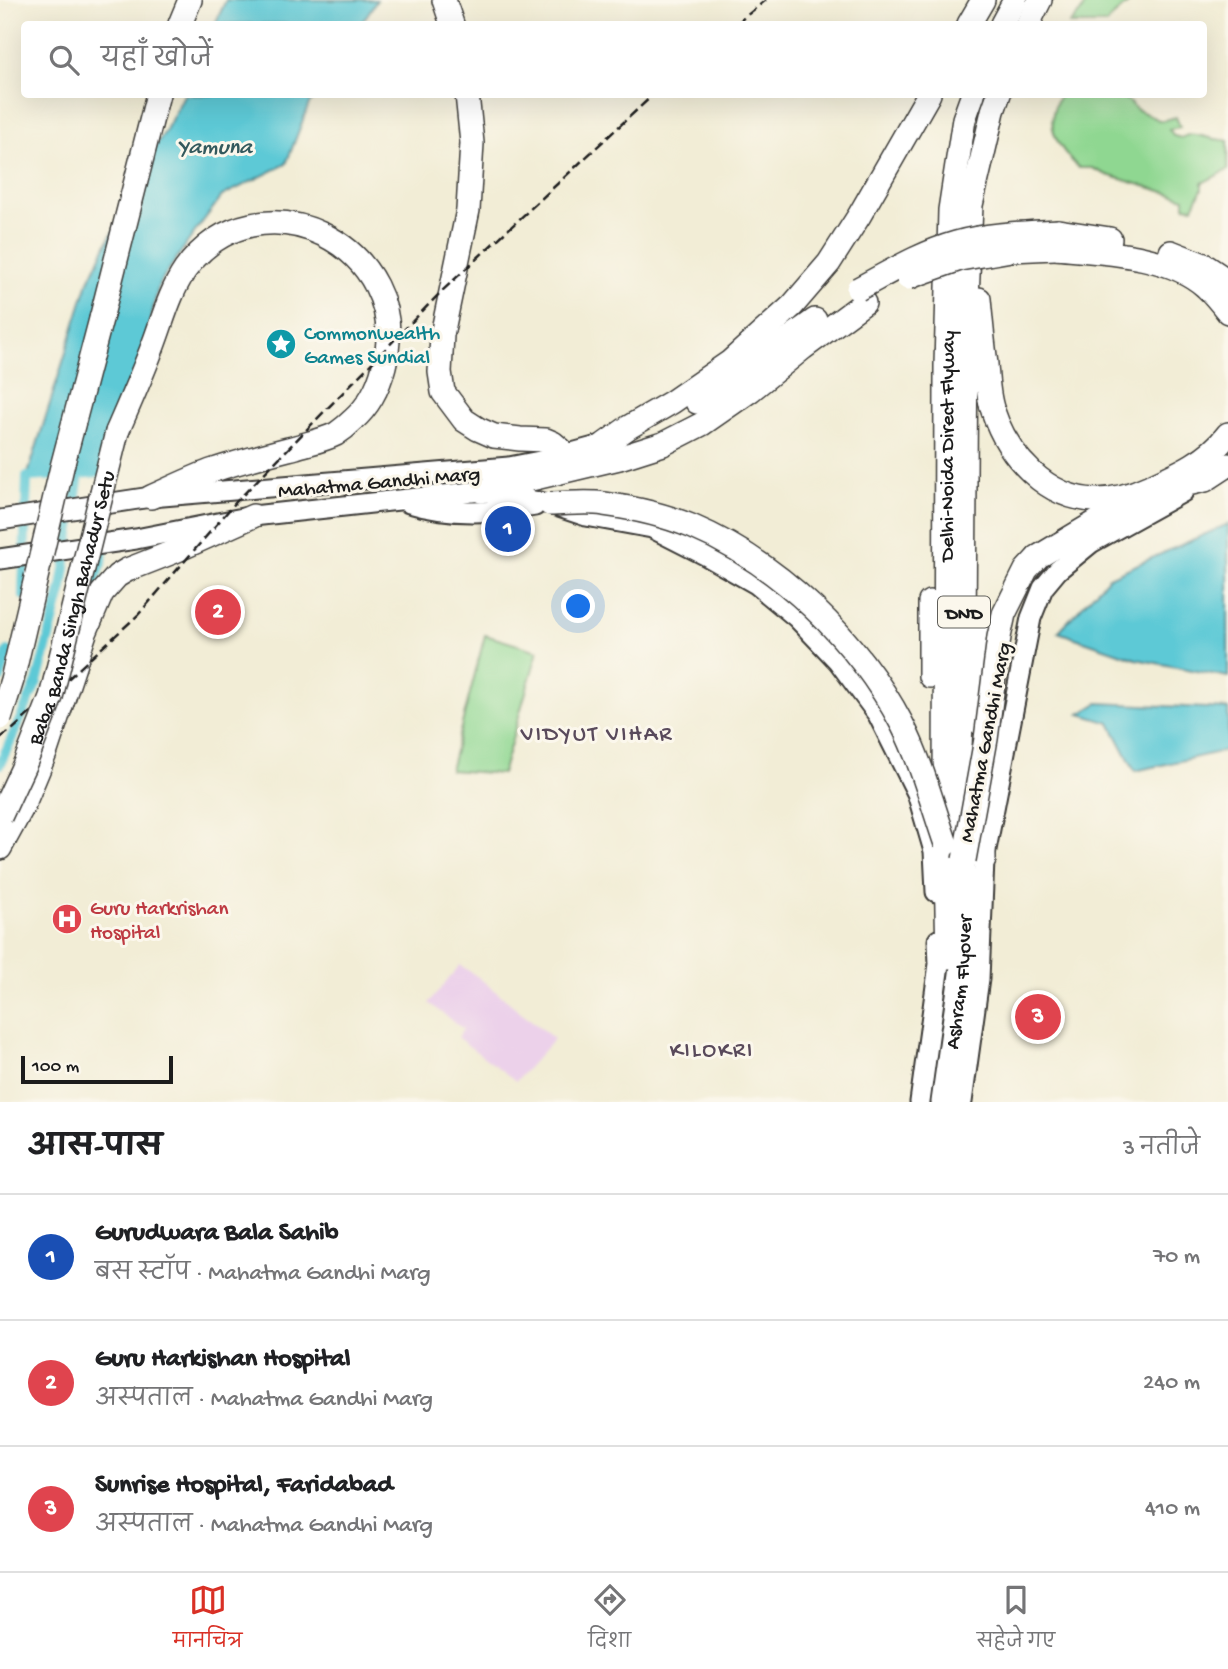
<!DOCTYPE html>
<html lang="hi">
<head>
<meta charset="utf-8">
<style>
	:root { --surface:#fff; --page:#f6f6f6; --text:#202124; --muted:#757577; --line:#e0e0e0; --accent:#d93025 }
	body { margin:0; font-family:"Gochi Hand","Playpen Sans Deva",sans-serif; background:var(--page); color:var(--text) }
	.scale { position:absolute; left:21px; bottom:18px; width:152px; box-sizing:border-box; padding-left:7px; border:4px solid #1c1c1c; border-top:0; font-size:19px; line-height:24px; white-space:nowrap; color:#1c1c1c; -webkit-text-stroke:5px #fbf7ec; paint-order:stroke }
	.you { position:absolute; left:579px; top:607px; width:24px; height:24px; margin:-18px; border:5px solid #fff; border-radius:50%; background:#1a73e8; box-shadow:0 0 0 10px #1a73e833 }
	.badge { display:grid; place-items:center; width:46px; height:46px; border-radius:50%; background:var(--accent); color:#fff; font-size:23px; font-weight:700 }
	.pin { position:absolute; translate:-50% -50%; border:4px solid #fff; box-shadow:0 2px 7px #0006 }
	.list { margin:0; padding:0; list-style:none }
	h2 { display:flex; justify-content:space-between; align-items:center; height:91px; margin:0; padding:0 28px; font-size:30px }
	h2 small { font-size:23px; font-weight:400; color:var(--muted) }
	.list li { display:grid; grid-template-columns:46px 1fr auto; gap:21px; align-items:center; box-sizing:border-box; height:126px; padding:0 28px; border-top:2px solid var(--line) }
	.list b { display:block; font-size:26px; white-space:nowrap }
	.list p { margin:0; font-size:23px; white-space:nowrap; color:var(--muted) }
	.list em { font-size:23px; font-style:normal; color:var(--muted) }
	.icon { flex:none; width:38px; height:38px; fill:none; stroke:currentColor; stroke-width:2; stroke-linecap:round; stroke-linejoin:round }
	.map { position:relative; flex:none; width:1228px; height:1102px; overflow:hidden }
	.search { position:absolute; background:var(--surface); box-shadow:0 7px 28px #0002; left:21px; right:21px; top:21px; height:77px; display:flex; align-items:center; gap:18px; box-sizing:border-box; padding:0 24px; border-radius:7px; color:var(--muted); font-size:26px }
	.sheet { height:469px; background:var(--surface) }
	nav { display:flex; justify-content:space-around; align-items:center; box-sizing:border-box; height:98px; border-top:2px solid var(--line); background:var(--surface); font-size:19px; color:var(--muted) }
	nav a { display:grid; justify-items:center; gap:4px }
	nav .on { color:var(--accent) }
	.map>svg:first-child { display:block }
	.built { fill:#ecd1ea }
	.green { fill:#8fd791; stroke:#567a56; stroke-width:2 }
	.water { fill:#5dc9d6; stroke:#3c7279; stroke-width:2 }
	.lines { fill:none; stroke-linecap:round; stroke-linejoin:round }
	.canal { stroke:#5dc9d6; stroke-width:10 }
	.major-casing { stroke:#3c3b38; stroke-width:23 }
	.highway-casing { stroke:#3c3b38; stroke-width:26 }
	.major { stroke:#fff; stroke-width:19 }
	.highway { stroke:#fff; stroke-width:23 }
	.rail { stroke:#1c1c1c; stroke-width:2.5; stroke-dasharray:10 5; stroke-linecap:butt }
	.highway-bridge-casing { stroke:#3c3b38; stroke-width:26; stroke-linecap:butt }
	.highway-bridge { stroke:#fff; stroke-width:23 }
	.labels { text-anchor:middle; stroke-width:6; stroke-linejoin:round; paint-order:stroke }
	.shield { fill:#fbf7ec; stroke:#5f5e5a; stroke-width:2 }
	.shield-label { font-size:19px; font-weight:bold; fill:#1c1c1c }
	.culture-label { font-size:21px; fill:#0d838f; stroke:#fbf7ec; text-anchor:start }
	.street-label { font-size:21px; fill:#1c1c1c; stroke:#fbf7ec }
	.health-label { font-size:21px; fill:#be3a42; stroke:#fbf7ec; text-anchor:start }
	.water-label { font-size:23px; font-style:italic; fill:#33595d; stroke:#fbf7ec }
	.neighbourhood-label { font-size:23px; letter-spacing:2px; fill:#594a5b; stroke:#fbf7ec }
</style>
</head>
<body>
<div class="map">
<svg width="1228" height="1102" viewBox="0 0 1228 1102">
	<rect width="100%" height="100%" fill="#fbf7ec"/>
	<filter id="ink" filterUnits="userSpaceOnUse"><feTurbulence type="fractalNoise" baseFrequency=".0143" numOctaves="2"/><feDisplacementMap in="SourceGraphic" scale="14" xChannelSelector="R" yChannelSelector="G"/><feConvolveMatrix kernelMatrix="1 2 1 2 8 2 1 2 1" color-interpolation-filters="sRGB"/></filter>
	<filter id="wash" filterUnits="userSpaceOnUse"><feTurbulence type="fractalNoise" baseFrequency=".00686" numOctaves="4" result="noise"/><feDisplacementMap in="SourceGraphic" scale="28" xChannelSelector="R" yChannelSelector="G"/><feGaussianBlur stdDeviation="1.57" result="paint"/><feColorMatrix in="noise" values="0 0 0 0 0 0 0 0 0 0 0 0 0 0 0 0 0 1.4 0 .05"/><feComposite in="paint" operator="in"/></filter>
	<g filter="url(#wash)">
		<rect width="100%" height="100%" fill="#f2edd6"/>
		<!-- built -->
		<path class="built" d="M 460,965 L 478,977 L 554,1039 L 516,1081 L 458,1038 L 463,1029 L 429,1003 Z"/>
		<!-- green -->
		<path class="green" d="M 1087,0 L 1132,0 L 1109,20 L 1106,24 L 1070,24 L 1081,12 Z
			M 1060,95 L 1117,95 L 1127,100 L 1136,109 L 1161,121 L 1176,117 L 1180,127 L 1169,129 L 1174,136 L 1181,138 C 1193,131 1198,136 1210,138 C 1216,140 1222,139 1228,141 L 1228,170 L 1202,183 L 1202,189 L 1193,207 L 1185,206 L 1185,198 L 1107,175 L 1092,168 L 1079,168 C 1056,146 1043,124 1060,95 Z
			M 485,635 L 538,651 L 502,774 L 450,770 Z"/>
		<!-- water -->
		<path class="water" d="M 226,0 L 377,0 L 361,24 L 215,24 Z
			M 184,95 L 318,95 L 309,104 L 286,164 L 222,196 L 192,236 L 159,284 L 137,377 L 108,470 L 79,474 L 58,472 L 27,477 L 87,285 L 110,237 L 130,203 L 137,172 L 165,132 Z
			M 1228,524 L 1228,677 L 1136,659 L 1058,632 L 1109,577 Z
			M 1098,703 L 1228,709 L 1228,750 L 1135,771 L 1110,723 L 1080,714 Z"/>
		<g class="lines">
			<!-- canal -->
			<path class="canal" d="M 23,595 L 27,477 L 79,474 L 108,471
				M 87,600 L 102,563 L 105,518
				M 0,679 L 8,651
				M 0,764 L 37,682 L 62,588 L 79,474"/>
		</g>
	</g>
	<g filter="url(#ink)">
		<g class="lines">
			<!-- major casing -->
			<g class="major-casing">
				<path id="major" d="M 409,503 C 452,516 492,513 535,506
					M 0,520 L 151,497 L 509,467 L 550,459 L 605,444
					M 0,559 L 136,539 L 253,516 L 481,491 L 550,504 L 586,516 L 652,528 L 705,555 L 756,584 L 797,618 L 838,661 L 878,715 L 917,793 L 934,851 L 936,892
					M 920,1102 L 939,964 L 938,940
					M 962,1102 L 979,979 L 984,860 L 1031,618 L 1043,588 L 1058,570 L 1091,543 L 1183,492"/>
			</g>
			<!-- highway casing -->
			<g class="highway-casing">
				<g id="highway">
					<path d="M 444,0 L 452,24"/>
					<path d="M 180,24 L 190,0"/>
					<path d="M 969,24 L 983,0"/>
					<path d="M 1002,24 L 1015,0"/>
					<path d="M 1028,24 L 1040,0"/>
					<path d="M 467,94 L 472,143 L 468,210 L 442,335 L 440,372 L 443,392 L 464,420 L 478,429 L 494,436 L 520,439 L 546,440 L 553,443 L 566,454"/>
					<path d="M 1058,231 L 1110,239"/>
					<path d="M 1055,248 C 1100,252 1171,254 1206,287 C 1214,294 1221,303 1228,312"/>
					<path d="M 1171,252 L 1204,265 L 1228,281"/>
					<path d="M 979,299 C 981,321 983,342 986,364 C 987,379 988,397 993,411 C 1008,456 1046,499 1096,500 C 1113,500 1133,494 1148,487 C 1177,474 1209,460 1228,434"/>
					<path d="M 101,319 L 158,94"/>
					<path d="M 697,402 L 742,373 L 815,320"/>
					<path d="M 117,432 C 130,402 143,373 154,343 C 163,319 170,292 185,270 C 258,168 415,246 384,366 C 379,386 369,406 353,420 C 348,425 342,430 336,434 C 324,440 309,443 296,447 C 269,454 241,461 214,470 C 193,477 172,488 151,497"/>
					<path d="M 605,444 L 629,427 L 672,402 L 730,362 L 792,306 L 829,263 L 859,216 L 929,94"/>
					<path d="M 481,491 L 619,458 L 663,444 L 702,424 L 751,390 L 803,348 L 864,303"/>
					<path d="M 1038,557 L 1108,515 L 1174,487 L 1205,480 L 1228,465"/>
					<path d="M 930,602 L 930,676"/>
					<path d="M 979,615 L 981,724"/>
					<path d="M 983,786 L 984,860"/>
					<path d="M 0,848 L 23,806 L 46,751 L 85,633 L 102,593 L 117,576 L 127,570 L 173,552 L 253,516"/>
					<path id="s1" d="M 948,957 L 945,819 L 946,366 L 950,210 L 964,119 L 973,94"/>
					<path id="s2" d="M 943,1102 L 962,967 L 964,906 L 960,748 L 964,635 L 966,323 L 971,205 L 993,111 L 999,94"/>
				</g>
			</g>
			<!-- major -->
			<use href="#major" class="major"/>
			<!-- highway -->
			<use href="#highway" class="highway"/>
			<!-- rail -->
			<path class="rail" d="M 736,24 L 766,0
				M 0,738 L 13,729 L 138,615 L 236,502 L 442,291 L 654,94"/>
			<!-- highway-bridge casing -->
			<g class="highway-bridge-casing">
				<g id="highway-bridge">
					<path d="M 908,278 L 915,275 L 960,259 L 1011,250 L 1055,248"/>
					<path d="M 858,289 C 890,272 921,253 956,243 C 988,234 1024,233 1058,231"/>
					<path d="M 550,504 C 567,504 587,501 604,504 C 633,508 664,515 691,526 C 779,563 858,640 902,724 C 921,761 932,804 946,844"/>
					<path d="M 0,718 L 12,680 L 62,467 L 101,319"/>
					<path id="s3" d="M 0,817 L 26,761 L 51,697 L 117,432"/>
					<path d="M 964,860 L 986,739 L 999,637 L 1004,614 L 1026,570 L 1038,557"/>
				</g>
			</g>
			<!-- highway-bridge -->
			<use href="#highway-bridge" class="highway-bridge"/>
		</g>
	</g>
	<!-- icons -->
	<defs>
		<g id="sight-disc" transform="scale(1.575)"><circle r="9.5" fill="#0f9aa8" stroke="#fbf7ec"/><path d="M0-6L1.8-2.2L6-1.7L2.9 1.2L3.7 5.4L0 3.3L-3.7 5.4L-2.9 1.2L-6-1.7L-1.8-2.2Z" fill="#fff"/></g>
		<g id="hospital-disc" transform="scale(1.575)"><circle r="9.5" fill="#e0444e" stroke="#fbf7ec"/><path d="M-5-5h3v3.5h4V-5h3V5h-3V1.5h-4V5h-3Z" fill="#fff"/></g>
	</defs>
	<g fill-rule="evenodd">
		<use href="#sight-disc" x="281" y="344"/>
		<use href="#hospital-disc" x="67" y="919"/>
	</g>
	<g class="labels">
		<!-- shield labels -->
		<rect class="shield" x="938" y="596.5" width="52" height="31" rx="5"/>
		<g class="shield-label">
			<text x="964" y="619">DND</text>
		</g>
		<!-- culture labels -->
		<g class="culture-label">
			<text x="304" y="339">Commonwealth<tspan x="304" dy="24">Games Sundial</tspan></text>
		</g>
		<!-- street labels -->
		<g class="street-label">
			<text dy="7" stroke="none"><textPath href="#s1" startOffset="511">Delhi-Noida Direct Flyway</textPath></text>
			<text transform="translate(379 481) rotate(-5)" y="7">Mahatma Gandhi Marg</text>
			<text dy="7" stroke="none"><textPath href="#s3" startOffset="222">Baba Banda Singh Bahadur Setu</textPath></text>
			<text transform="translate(984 742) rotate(-79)" y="7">Mahatma Gandhi Marg</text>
			<text dy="7" stroke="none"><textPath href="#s2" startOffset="121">Ashram Flyover</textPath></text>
		</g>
		<!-- health labels -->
		<g class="health-label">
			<text x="90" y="914">Guru Harkrishan<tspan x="90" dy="24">Hospital</tspan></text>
		</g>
		<!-- water labels -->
		<g class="water-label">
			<text x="215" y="153">Yamuna</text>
		</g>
		<!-- neighbourhood labels -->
		<g class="neighbourhood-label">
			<text x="597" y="740">VIDYUT VIHAR</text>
			<text x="712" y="1056">KILOKRI</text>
		</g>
	</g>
</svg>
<div class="scale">100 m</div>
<div class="you"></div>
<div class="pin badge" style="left:508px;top:529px;background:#1a4fb4">1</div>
<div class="pin badge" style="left:218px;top:612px;background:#e0444e">2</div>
<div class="pin badge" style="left:1038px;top:1017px;background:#e0444e">3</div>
<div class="search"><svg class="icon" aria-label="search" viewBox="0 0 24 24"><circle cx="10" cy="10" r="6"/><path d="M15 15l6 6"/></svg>यहाँ खोजें</div>
</div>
<section class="sheet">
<h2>आस-पास<small>3 नतीजे</small></h2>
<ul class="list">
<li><span class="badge" style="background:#1a4fb4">1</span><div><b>Gurudwara Bala Sahib</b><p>बस स्टॉप · Mahatma Gandhi Marg</p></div><em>70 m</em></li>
<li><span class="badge" style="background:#e0444e">2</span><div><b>Guru Harkishan Hospital</b><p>अस्पताल · Mahatma Gandhi Marg</p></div><em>240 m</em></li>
<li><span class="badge" style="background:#e0444e">3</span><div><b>Sunrise Hospital, Faridabad</b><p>अस्पताल · Mahatma Gandhi Marg</p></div><em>410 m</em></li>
</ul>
</section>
<nav>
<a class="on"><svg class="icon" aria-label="map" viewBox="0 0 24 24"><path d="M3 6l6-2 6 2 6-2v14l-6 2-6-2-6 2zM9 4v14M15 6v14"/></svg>मानचित्र</a>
<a><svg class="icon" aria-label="directions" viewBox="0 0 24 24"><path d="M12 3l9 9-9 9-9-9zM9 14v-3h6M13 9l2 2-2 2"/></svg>दिशा</a>
<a><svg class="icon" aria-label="saved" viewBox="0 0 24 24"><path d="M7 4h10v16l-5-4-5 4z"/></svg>सहेजे गए</a>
</nav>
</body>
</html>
